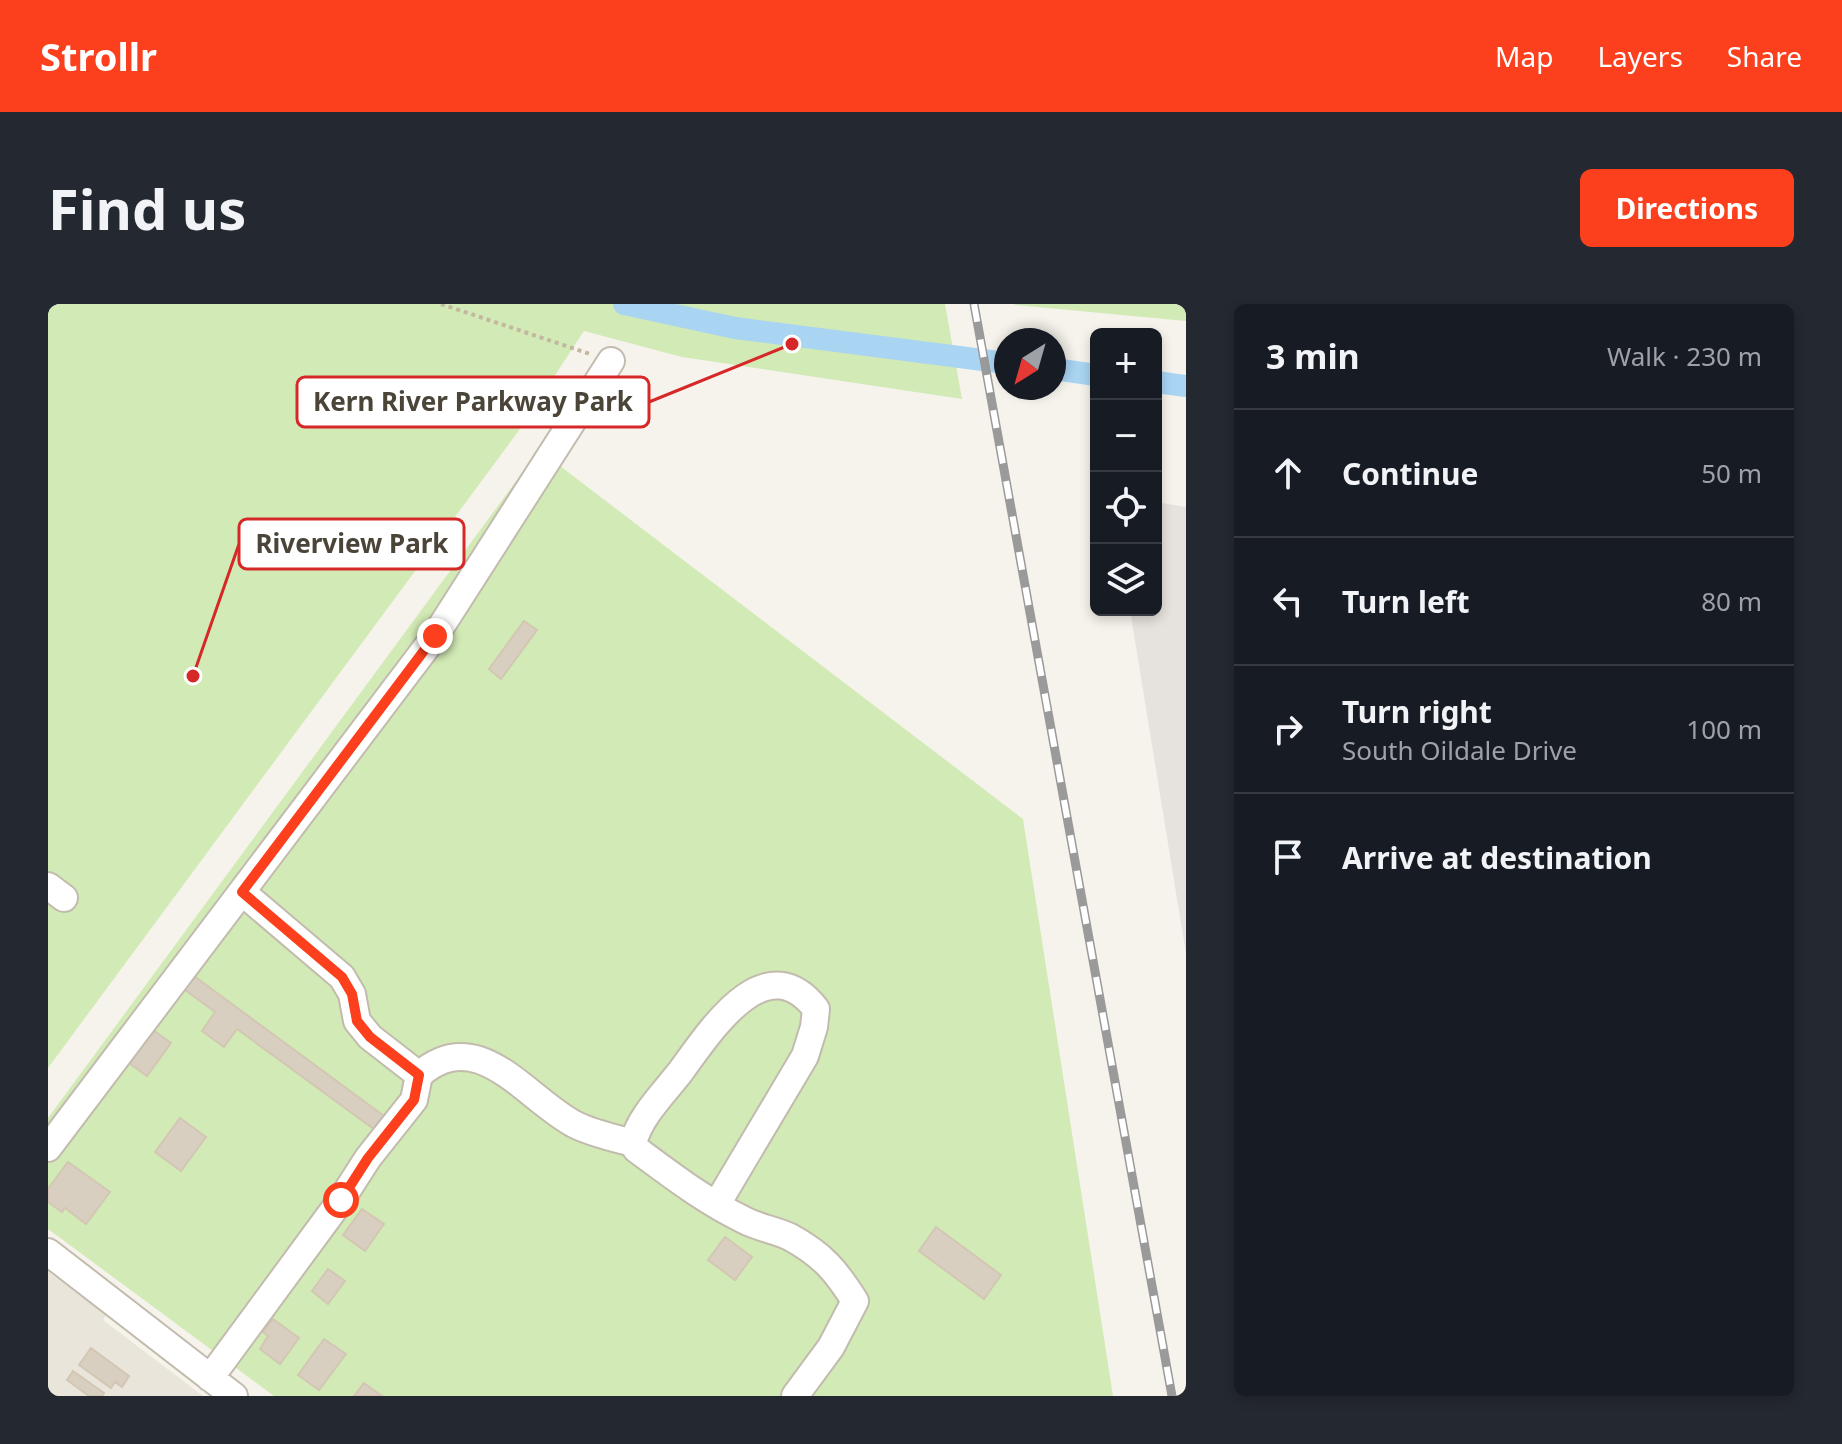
<!DOCTYPE html>
<html lang="en">
<head>
<meta charset="utf-8">
<style>
	:root { --surface:#171b24; --page:#242831; --text:#f1f3f6; --muted:#9ea1a6; --line:#363941; --accent:#fc3f1d }
	body { margin:0; font-family:"Noto Sans",sans-serif; background:var(--page); color:var(--text) }
	.controls { position:absolute; right:24px; top:24px; display:grid; overflow:hidden; border-radius:12px; box-shadow:0 4px 12px #0003 }
	.controls button { width:72px; height:72px; display:grid; place-items:center; padding:0; border:0; border-bottom:2px solid var(--line); background:var(--surface); color:var(--text); font:40px sans-serif }
	.compass { position:absolute; left:946px; top:24px; width:72px; height:72px; border-radius:50%; background:var(--surface); box-shadow:0 4px 12px #0003; rotate:217deg }
	.stop { position:absolute; width:24px; height:24px; margin:-18px; border:6px solid #fc3f1d; border-radius:50%; background:#fff }
	.stop.end { background:#fc3f1d; border-color:#fff; box-shadow:0 2px 8px #0008 }
	.list { margin:0; padding:0; list-style:none }
	h2 { display:flex; justify-content:space-between; align-items:center; height:104px; margin:0; padding:0 32px; font-size:34px }
	h2 small { font-size:26px; font-weight:400; color:var(--muted) }
	.list li { display:grid; grid-template-columns:52px 1fr auto; gap:24px; align-items:center; box-sizing:border-box; height:128px; padding:0 32px; border-top:2px solid var(--line) }
	.list b { display:block; font-size:30px; white-space:nowrap }
	.list p { margin:0; font-size:26px; white-space:nowrap; color:var(--muted) }
	.list em { font-size:26px; font-style:normal; color:var(--muted) }
	.icon { flex:none; width:44px; height:44px; fill:none; stroke:currentColor; stroke-width:2; stroke-linecap:round; stroke-linejoin:round }
	.map { position:relative; flex:none; width:1138px; height:1092px; overflow:hidden; border-radius:12px }
	header { display:flex; align-items:center; gap:48px; box-sizing:border-box; height:112px; padding:0 40px; background:var(--accent); color:#fff }
	header strong { font-size:38px }
	nav { display:flex; gap:44px; margin-inline-start:auto; font-size:28px }
	.intro { display:flex; align-items:center; justify-content:space-between; box-sizing:border-box; height:192px; padding:0 48px }
	h1 { margin:0; font-size:56px }
	.button { padding:20px 36px; border-radius:12px; background:var(--accent); color:#fff; font-size:28px; font-weight:700 }
	main { display:flex; gap:48px; padding:0 48px }
	aside { flex:1; background:var(--surface); border-radius:12px; box-shadow:0 4px 12px #0003 }
	.map>svg:first-child { display:block }
	.residential { fill:#eae5da }
	.industrial { fill:#e6e2dd }
	.green { fill:#d2eab5 }
	.lines { fill:none; stroke-linecap:round; stroke-linejoin:round }
	.canal { stroke:#a9d4f2; stroke-width:22 }
	.building { fill:#d8cfc1; stroke:#d3c7b4; stroke-width:2 }
	.minor-casing { stroke:#c2bbae; stroke-width:30 }
	.path { stroke:#c4b79f; stroke-width:4; stroke-dasharray:4 4; stroke-linecap:butt }
	.minor { stroke:#fff; stroke-width:26 }
	.rail-casing { stroke:#9a9a9a; stroke-width:9 }
	.rail { stroke:#fff; stroke-width:6; stroke-dasharray:18; stroke-linecap:butt }
	.route { stroke:#fc3f1d; stroke-width:10 }
	.leader { fill:none; stroke:#d62828; stroke-width:3 }
	.callout-dot { fill:#d62828; stroke:#fff; stroke-width:3 }
	.callout { fill:#fff; stroke:#d62828; stroke-width:3 }
	.callout-label { font-size:26px; text-anchor:middle; font-weight:bold; fill:#4b4439 }
</style>
</head>
<body>
<header>
<strong>Strollr</strong>
<nav><a>Map</a><a>Layers</a><a>Share</a></nav>
</header>
<div class="intro"><h1>Find us</h1><a class="button">Directions</a></div>
<main>
<div class="map">
<svg width="1138" height="1092" viewBox="0 0 1138 1092">
	<rect width="100%" height="100%" fill="#f6f3ec"/>
	<!-- residential -->
	<path class="residential" d="M 0,968 L 58,1011 L 55,1016 L 155,1092 L 0,1092 Z"/>
	<!-- industrial -->
	<path class="industrial" d="M 1108,198 L 1138,203 L 1138,650 L 1082,306 L 1108,306 Z"/>
	<!-- green -->
	<path class="green" d="M 0,0 L 897,0 L 914,95 L 634,53 L 536,27 L 469,129 L 0,764 Z
		M 967,0 L 1138,0 L 1138,17 L 967,1 Z
		M 491,146 L 975,515 L 1065,1092 L 226,1092 L 0,925 L 0,814 Z"/>
	<g class="lines">
		<!-- canal -->
		<path class="canal" d="M 576,0 L 687,24 L 958,59
			M 1006,65 L 1048,71
			M 1108,78 L 1138,82"/>
	</g>
	<!-- building -->
	<path class="building" d="M 476,317 L 489,326 L 453,375 L 441,365 Z
		M 146,672 L 340,815 L 330,828 L 189,725 L 176,743 L 154,727 L 167,708 L 136,685 Z
		M 105,726 L 123,739 L 99,772 L 81,759 Z
		M 132,814 L 158,833 L 133,867 L 107,848 Z
		M 20,858 L 62,888 L 38,920 L 17,904 L 14,908 L 0,898 L 0,885 Z
		M 314,905 L 336,920 L 317,947 L 295,931 Z
		M 888,923 L 953,971 L 936,995 L 871,947 Z
		M 677,933 L 704,953 L 687,976 L 660,956 Z
		M 280,965 L 297,977 L 280,1000 L 264,987 Z
		M 225,1015 L 251,1034 L 232,1060 L 212,1045 L 220,1032 L 215,1028 Z
		M 276,1035 L 298,1050 L 271,1086 L 250,1071 Z
		M 43,1044 L 81,1072 L 74,1083 L 67,1078 L 63,1084 L 31,1061 Z
		M 25,1067 L 56,1089 L 54,1092 L 41,1092 L 19,1076 Z
		M 316,1079 L 334,1092 L 306,1092 Z"/>
	<g class="lines">
		<!-- minor casing -->
		<g class="minor-casing">
			<path id="minor" d="M 0,582 L 16,594
				M 194,588 L 294,673 L 304,690 L 309,717 L 322,733 L 371,771
				M 0,844 L 387,332 L 563,57
				M 669,900 L 757,752 L 766,723 L 768,705 C 718,640 663,726 633,767 C 616,789 592,812 585,839 L 588,845 C 623,871 657,897 696,916 C 711,924 728,926 742,933 C 775,951 788,967 807,997 L 783,1043 L 747,1092
				M 0,948 L 186,1092
				M 162,1074 L 293,896 L 320,854 L 366,796 L 371,771 C 430,719 476,793 526,820 C 543,829 566,834 585,839"/>
		</g>
		<!-- path -->
		<path class="path" d="M 393,0 L 542,50"/>
		<!-- minor -->
		<use href="#minor" class="minor"/>
		<!-- rail casing -->
		<g class="rail-casing">
			<path id="rail" d="M 926,0 L 1124,1092"/>
		</g>
		<!-- rail -->
		<use href="#rail" class="rail"/>
	</g>
	<g class="lines">
		<!-- route -->
		<path class="route" d="M 293,896 L 320,854 L 366,796 L 371,771 L 322,733 L 309,717 L 304,690 L 294,673 L 194,588 L 387,332"/>
	</g>
	<!-- callouts -->
	<path class="leader" d="M744 40L601 98M145 372L191 240"/>
	<g class="callout-dot">
		<circle cx="744" cy="40" r="8"/>
		<circle cx="145" cy="372" r="8"/>
	</g>
	<g class="callout">
		<rect x="249" y="73" width="352" height="50" rx="8"/>
		<rect x="191" y="215" width="225" height="50" rx="8"/>
	</g>
	<g class="callout-label">
		<text x="425" y="107">Kern River Parkway Park</text>
		<text x="304" y="249">Riverview Park</text>
	</g>
</svg>
<div class="controls">
<button>+</button>
<button>−</button>
<button><svg class="icon" aria-label="locate" viewBox="0 0 24 24"><circle cx="12" cy="12" r="6"/><path d="M12 2v4M12 18v4M2 12h4M18 12h4"/></svg></button>
<button><svg class="icon" aria-label="layers" viewBox="0 0 24 24"><path d="M12 4l9 5-9 5-9-5zM3 14l9 5 9-5"/></svg></button>
</div>
<svg class="compass" viewBox="-18 -18 36 36"><path d="M0-13l5 13h-10z" fill="#e53935"/><path d="M0 13l5-13h-10z" fill="#9ea1a6"/></svg>
<div class="stop" style="left:293px;top:896px"></div>
<div class="stop end" style="left:387px;top:332px"></div>
</div>
<aside>
<h2>3 min<small>Walk · 230 m</small></h2>
<ul class="list">
<li><svg class="icon" aria-label="ahead" viewBox="0 0 24 24"><path d="M12 20V5M6 11l6-6 6 6"/></svg><div><b>Continue</b></div><em>50 m</em></li>
<li><svg class="icon" aria-label="left" viewBox="0 0 24 24"><path d="M17 20v-9H6M10 6l-5 5 5 5"/></svg><div><b>Turn left</b></div><em>80 m</em></li>
<li><svg class="icon" aria-label="right" viewBox="0 0 24 24"><path d="M7 20v-9h11M14 6l5 5-5 5"/></svg><div><b>Turn right</b><p>South Oildale Drive</p></div><em>100 m</em></li>
<li><svg class="icon" aria-label="arrive" viewBox="0 0 24 24"><path d="M6 21V4h12l-3 4 3 4H6"/></svg><div><b>Arrive at destination</b></div></li>
</ul>
</aside>
</main>
</body>
</html>
